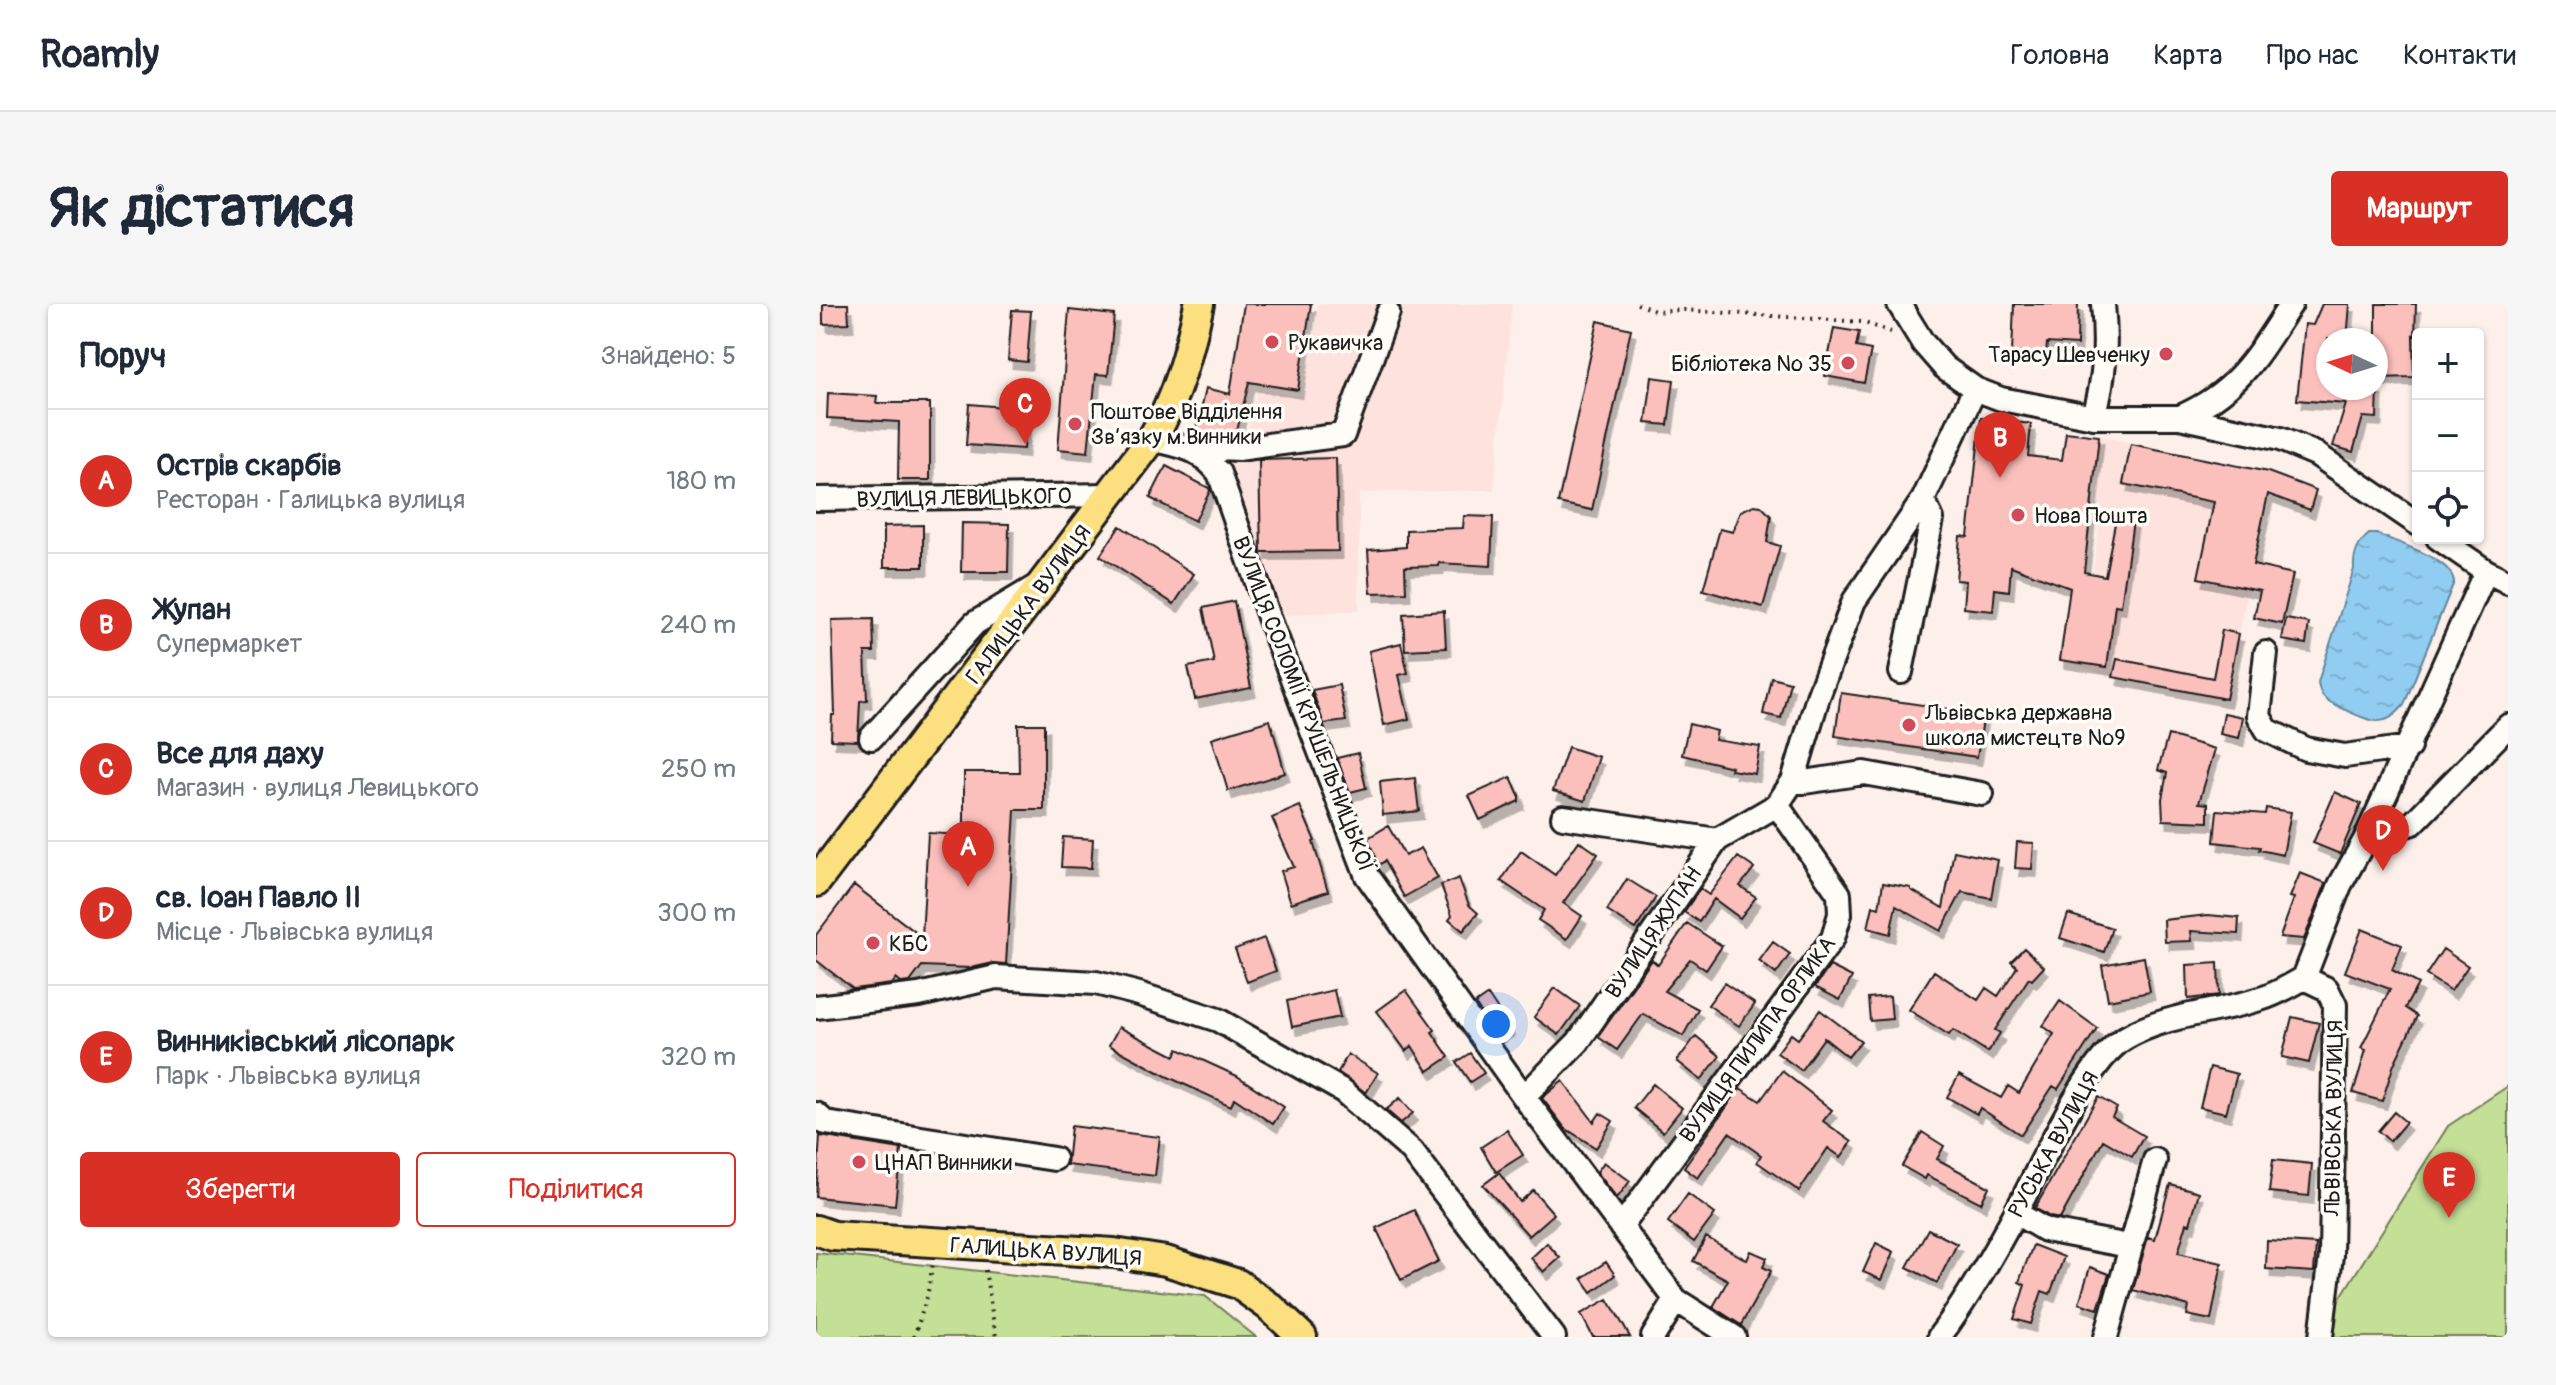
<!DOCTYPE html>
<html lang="uk">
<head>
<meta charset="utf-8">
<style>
	:root { --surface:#fff; --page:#f6f6f7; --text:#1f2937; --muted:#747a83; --line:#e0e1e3; --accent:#d93025 }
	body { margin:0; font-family:Pangolin,sans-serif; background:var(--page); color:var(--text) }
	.controls { position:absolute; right:24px; top:24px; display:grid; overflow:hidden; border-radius:8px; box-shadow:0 2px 6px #0004 }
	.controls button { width:72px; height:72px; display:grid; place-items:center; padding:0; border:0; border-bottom:2px solid var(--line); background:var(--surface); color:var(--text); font:40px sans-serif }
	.compass { position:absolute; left:1500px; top:24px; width:72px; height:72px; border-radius:50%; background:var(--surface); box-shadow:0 2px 6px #0004; rotate:274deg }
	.you { position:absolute; left:680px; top:720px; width:28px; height:28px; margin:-20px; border:6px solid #fff; border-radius:50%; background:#1a73e8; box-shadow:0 0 0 12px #1a73e833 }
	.badge { display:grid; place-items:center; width:52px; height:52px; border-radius:50%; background:var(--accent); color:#fff; font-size:26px; font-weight:700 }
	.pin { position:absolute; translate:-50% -66px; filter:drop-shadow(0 2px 4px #0008) }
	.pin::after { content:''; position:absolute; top:42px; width:28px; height:24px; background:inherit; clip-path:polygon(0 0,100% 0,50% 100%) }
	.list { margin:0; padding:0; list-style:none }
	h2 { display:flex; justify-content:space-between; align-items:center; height:104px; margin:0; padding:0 32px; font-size:34px }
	h2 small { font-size:26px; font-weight:400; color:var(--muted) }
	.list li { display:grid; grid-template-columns:52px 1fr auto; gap:24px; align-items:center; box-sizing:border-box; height:144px; padding:0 32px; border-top:2px solid var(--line) }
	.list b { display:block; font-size:30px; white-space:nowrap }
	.list p { margin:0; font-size:26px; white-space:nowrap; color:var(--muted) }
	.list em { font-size:26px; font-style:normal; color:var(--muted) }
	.actions { display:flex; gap:16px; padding:24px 32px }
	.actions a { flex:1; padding:18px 0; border:2px solid var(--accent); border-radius:8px; text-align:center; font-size:28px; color:var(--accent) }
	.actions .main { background:var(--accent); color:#fff }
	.icon { flex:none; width:44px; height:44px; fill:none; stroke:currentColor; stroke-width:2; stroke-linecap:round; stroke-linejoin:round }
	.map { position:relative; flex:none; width:1692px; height:1033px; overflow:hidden; border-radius:8px }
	header { display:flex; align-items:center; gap:48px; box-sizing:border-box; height:112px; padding:0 40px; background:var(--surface); border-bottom:2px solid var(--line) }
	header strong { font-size:38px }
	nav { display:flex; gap:44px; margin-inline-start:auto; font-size:28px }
	.intro { display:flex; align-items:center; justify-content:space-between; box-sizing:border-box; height:192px; padding:0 48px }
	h1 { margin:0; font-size:56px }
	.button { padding:20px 36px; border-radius:8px; background:var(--accent); color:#fff; font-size:28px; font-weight:700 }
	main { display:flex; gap:48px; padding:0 48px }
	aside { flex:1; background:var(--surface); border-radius:8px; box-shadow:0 2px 6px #0004 }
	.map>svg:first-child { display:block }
	.built { fill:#fde2dd }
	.park { fill:#c4df96; stroke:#707e59; stroke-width:2 }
	.water { fill:url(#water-ripples); stroke:#62869c; stroke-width:2 }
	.building { fill:#fcc0bc; stroke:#1c1c1c; stroke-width:2; filter:url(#shadow) }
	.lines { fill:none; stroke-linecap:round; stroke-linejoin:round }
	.minor-casing { stroke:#1c1c1c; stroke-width:28 }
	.major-casing { stroke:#1c1c1c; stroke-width:34 }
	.path { stroke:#1c1c1c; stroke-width:4; stroke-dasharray:2 6; stroke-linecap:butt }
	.minor { stroke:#fdfcf7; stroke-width:22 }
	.major { stroke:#fce080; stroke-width:28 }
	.poi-dot { fill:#d1495b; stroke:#fdfcf7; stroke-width:3 }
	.labels { text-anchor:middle; stroke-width:7; stroke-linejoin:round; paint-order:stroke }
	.poi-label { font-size:22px; fill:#1c1c1c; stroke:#fdfcf7; text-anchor:start }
	.street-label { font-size:22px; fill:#1c1c1c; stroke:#fdfcf7 }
</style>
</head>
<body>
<header>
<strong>Roamly</strong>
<nav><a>Головна</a><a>Карта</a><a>Про нас</a><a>Контакти</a></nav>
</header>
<div class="intro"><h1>Як дістатися</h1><a class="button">Маршрут</a></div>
<main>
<aside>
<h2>Поруч<small>Знайдено: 5</small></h2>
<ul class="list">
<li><span class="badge">A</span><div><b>Острів скарбів</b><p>Ресторан · Галицька вулиця</p></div><em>180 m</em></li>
<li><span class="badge">B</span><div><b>Жупан</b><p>Супермаркет</p></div><em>240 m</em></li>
<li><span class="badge">C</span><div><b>Все для даху</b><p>Магазин · вулиця Левицького</p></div><em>250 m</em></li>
<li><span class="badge">D</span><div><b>св. Іоан Павло ІІ</b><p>Місце · Львівська вулиця</p></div><em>300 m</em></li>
<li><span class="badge">E</span><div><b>Винниківський лісопарк</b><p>Парк · Львівська вулиця</p></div><em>320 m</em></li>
</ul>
<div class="actions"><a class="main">Зберегти</a><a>Поділитися</a></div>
</aside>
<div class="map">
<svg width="1692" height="1033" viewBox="0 0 1692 1033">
	<defs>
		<pattern id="water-ripples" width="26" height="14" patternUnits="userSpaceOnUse" patternTransform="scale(2)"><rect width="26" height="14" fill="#90cdf1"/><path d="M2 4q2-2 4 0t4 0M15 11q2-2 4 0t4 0" fill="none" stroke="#7cafce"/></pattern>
		<filter id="shadow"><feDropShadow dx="4.5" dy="8" stdDeviation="0" flood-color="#0004"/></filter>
	</defs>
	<rect width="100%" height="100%" fill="#fdf0eb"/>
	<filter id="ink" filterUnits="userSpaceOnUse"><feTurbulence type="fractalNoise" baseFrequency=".0125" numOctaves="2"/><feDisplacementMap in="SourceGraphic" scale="16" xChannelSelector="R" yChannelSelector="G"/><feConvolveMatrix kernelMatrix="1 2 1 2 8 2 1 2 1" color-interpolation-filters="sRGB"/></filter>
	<g filter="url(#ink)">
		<!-- built -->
		<path class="built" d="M 502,0 L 696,0 L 678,186 L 543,189 L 543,306 L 459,312 L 408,166 L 411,151 L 427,149 L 441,86 L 487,93 Z
			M 1283,132 L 1456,169 L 1410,395 L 1297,373 L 1244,356 L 1255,273 L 1276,275 L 1284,212 L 1279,163 Z"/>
		<!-- park -->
		<path class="park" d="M 1692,782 L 1692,1033 L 1509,1033 L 1516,1007 L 1632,822 Z
			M 0,949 L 389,992 L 440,1033 L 0,1033 Z"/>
		<!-- water -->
		<path class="water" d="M 1553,230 L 1561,230 C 1581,239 1636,254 1638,278 L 1588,401 C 1581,409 1574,417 1562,417 C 1553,418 1517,401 1510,395 C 1504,390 1503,384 1502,378 L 1538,265 C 1537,252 1542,239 1553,230 Z"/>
		<!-- building -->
		<path class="building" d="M 7,0 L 32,0 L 33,19 L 7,20 Z
			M 428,0 L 495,0 L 482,86 L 433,78 L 420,131 L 405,130 L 395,134 L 379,131 L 390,84 L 414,90 Z
			M 1198,0 L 1262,0 L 1261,41 L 1231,39 L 1230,50 L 1196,49 Z
			M 1506,0 L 1534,0 L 1531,36 L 1512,34 L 1512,84 L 1562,84 L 1561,114 L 1547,113 L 1537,148 L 1517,142 L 1530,100 L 1481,96 L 1489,20 L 1497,21 Z
			M 1560,0 L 1600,0 L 1599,32 L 1597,31 L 1598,73 L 1560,74 Z
			M 196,6 L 215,7 L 211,58 L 192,56 Z
			M 253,6 L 298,11 L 292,71 L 280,70 L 272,148 L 242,145 Z
			M 782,17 L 815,25 L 776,206 L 742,199 Z
			M 1018,24 L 1043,28 L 1040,43 L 1055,46 L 1048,79 L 1009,72 Z
			M 836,73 L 858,76 L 852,121 L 830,119 Z
			M 12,89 L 61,92 L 60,99 L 114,99 L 114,176 L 82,176 L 83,118 L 11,114 Z
			M 153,100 L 211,105 L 208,145 L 150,141 Z
			M 1165,114 L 1215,120 L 1212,152 L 1246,156 L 1250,128 L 1283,132 L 1268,268 L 1289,272 L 1300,214 L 1317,217 L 1305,302 L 1299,301 L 1291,363 L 1244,356 L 1254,284 L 1195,262 L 1193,287 L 1179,285 L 1177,307 L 1148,304 L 1150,277 L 1140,276 L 1144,232 L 1152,233 Z
			M 1315,140 L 1452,168 L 1500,186 L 1494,206 L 1452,190 L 1437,261 L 1477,270 L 1466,320 L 1438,314 L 1444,287 L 1382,274 L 1398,198 L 1307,180 Z
			M 520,154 L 522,247 L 445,248 L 443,156 Z
			M 350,162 L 393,184 L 394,187 L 379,217 L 334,194 Z
			M 938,201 L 945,202 L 955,212 L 951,238 L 964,242 L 947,303 L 887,286 L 904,225 L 917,228 L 925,207 Z
			M 648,212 L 677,213 L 675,262 L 623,259 L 623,262 L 589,263 L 590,288 L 555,289 L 552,246 L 590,243 L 590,226 L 647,224 Z
			M 146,219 L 193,220 L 192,268 L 145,268 Z
			M 107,221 L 107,263 L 68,263 L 68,222 Z
			M 304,222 L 378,270 L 358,300 L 284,252 Z
			M 418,297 L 435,384 L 379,395 L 372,363 L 398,358 L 387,304 Z
			M 628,307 L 630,344 L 589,346 L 587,310 Z
			M 57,315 L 58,348 L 49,348 L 51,396 L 44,397 L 42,437 L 15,436 L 16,411 L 19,411 L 16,316 Z
			M 1470,315 L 1493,319 L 1490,340 L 1466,336 Z
			M 1406,326 L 1423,330 L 1410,395 L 1297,373 L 1301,355 L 1397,374 Z
			M 585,339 L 592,369 L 583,371 L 593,415 L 568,421 L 553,347 Z
			M 955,373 L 974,378 L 965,414 L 947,410 Z
			M 523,381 L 530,417 L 508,420 L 496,386 Z
			M 1025,389 L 1168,410 L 1161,453 L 1019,432 Z
			M 1408,409 L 1427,413 L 1423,434 L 1404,430 Z
			M 454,416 L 469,469 L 412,487 L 396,434 Z
			M 202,420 L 228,420 L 228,506 L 199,506 L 190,660 L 177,659 L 155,664 L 106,662 L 94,678 L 85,679 L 80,675 L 76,680 L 37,685 L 0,656 L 0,631 L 38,581 L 106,633 L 112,529 L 148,531 L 148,468 L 203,468 Z
			M 873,420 L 901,427 L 899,436 L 944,443 L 939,470 L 915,466 L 916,463 L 866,451 Z
			M 1352,431 L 1399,445 L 1383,499 L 1392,500 L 1392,518 L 1347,516 L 1346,495 L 1351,469 L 1342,466 Z
			M 752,443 L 783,453 L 769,497 L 737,487 Z
			M 542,449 L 550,484 L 534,488 L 521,454 Z
			M 695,473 L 703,491 L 703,497 L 664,516 L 653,492 Z
			M 599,474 L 603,507 L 567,511 L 564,478 Z
			M 1519,488 L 1545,500 L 1524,550 L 1497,539 Z
			M 484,502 L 499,537 L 497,538 L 512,587 L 475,599 L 465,567 L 478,563 L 456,514 Z
			M 1450,504 L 1475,508 L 1467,551 L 1443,546 L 1444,543 L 1398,538 L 1401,506 L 1449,510 Z
			M 572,522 L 589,552 L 605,544 L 622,574 L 588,593 L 568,557 L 562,561 L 552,534 Z
			M 247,533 L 277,535 L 275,564 L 245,563 Z
			M 763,537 L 782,550 L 747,599 L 766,612 L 751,635 L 722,616 L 728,606 L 685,577 L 705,547 L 739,571 Z
			M 1201,538 L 1218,539 L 1216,565 L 1199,564 Z
			M 1138,547 L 1182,556 L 1175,594 L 1146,588 L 1125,627 L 1080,602 L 1074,630 L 1052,624 L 1057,602 L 1063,604 L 1067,579 L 1095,584 L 1095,586 L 1127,604 Z
			M 922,553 L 938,564 L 924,582 L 940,593 L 924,614 L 898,595 L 883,618 L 868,608 L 884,585 L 893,591 Z
			M 1484,569 L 1510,579 L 1488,635 L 1464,633 L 1478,594 L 1474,593 Z
			M 643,574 L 653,601 L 662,609 L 647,627 L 633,615 L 636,611 L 625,581 Z
			M 811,575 L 840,593 L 820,625 L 791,607 Z
			M 1252,610 L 1296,624 L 1288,648 L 1244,634 Z
			M 1392,611 L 1423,614 L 1422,630 L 1375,627 L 1376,637 L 1349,638 L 1348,616 Z
			M 871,619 L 906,642 L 890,666 L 874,655 L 848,687 L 882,705 L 867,732 L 827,710 L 801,746 L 782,733 L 836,656 L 842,661 Z
			M 1546,625 L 1586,641 L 1576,666 L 1602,680 L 1589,704 L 1601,712 L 1578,760 L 1566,797 L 1537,789 L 1550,746 L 1545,744 L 1574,685 L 1529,668 Z
			M 448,634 L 460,667 L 431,678 L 419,645 Z
			M 957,638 L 974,650 L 960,670 L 943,657 Z
			M 1208,644 L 1228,663 L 1216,676 L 1213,674 L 1179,726 L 1184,729 L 1172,748 L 1137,726 L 1133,731 L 1093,706 L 1118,667 L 1162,696 L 1170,684 L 1182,692 L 1201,663 L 1195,657 Z
			M 1627,645 L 1652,662 L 1635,687 L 1610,671 Z
			M 1328,653 L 1334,688 L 1292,696 L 1286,661 Z
			M 1402,659 L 1403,691 L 1372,695 L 1371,661 Z
			M 1014,662 L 1036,673 L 1024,696 L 999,683 Z
			M 908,679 L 939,700 L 923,722 L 892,701 Z
			M 739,684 L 764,702 L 743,731 L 718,713 Z
			M 518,686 L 524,713 L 476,723 L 471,697 Z
			M 590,686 L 619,726 L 616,728 L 633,753 L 612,767 L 596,742 L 590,747 L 561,707 Z
			M 672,691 L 694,724 L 682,732 L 659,700 Z
			M 1074,692 L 1076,715 L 1054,717 L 1052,694 Z
			M 1244,697 L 1281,724 L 1242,785 L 1237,782 L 1205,831 L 1164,804 L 1161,810 L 1131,793 L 1143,771 L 1185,794 L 1192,782 L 1203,789 L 1238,730 L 1227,722 Z
			M 1004,706 L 1045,737 L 1032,753 L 1008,734 L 985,766 L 961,749 L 975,730 L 982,735 Z
			M 1476,713 L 1503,719 L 1493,759 L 1466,753 Z
			M 303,723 L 359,752 L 362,745 L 421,772 L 468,803 L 457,820 L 418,794 L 415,802 L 350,772 L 293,741 Z
			M 880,732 L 904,752 L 885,776 L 861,757 Z
			M 654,749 L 668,769 L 654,778 L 640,758 Z
			M 532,750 L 562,769 L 550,789 L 522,768 Z
			M 1394,763 L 1421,770 L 1410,809 L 1384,803 Z
			M 966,767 L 1016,806 L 1007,817 L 1036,838 L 1025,853 L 1012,844 L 983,887 L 941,858 L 945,851 L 913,829 L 882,874 L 868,864 L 924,784 L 944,797 Z
			M 747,777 L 778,818 L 784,809 L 797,817 L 780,844 L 749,824 L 726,794 Z
			M 837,780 L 866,804 L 847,828 L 818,804 Z
			M 1282,793 L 1301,804 L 1296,813 L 1328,832 L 1316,853 L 1287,836 L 1244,915 L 1234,913 L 1219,904 Z
			M 584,794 L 597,809 L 585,819 L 570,806 Z
			M 1578,808 L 1590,818 L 1574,837 L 1562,827 Z
			M 255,822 L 344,833 L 339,872 L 251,861 Z
			M 691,826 L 707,851 L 680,868 L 665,843 Z
			M 1106,828 L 1128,842 L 1121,855 L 1173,883 L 1165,899 L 1111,871 L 1109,875 L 1086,862 Z
			M 4,832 L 85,845 L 79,901 L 0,893 Z
			M 1457,856 L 1496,860 L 1493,892 L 1453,888 Z
			M 788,858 L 814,877 L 801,894 L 781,868 Z
			M 683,869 L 704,898 L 717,886 L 738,910 L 713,932 L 667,881 Z
			M 1354,880 L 1383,888 L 1374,920 L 1371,919 L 1362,949 L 1406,959 L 1395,1016 L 1371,1011 L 1373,1002 L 1317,986 L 1332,933 L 1339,935 Z
			M 872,890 L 899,910 L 878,938 L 852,918 Z
			M 598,906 L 623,957 L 585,976 L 560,924 Z
			M 1112,925 L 1141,940 L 1121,979 L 1091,963 Z
			M 890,933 L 931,956 L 935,947 L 951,954 L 947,963 L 955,967 L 925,1021 L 897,1003 L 912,976 L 877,957 Z
			M 1451,937 L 1500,940 L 1498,968 L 1450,965 Z
			M 731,939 L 744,954 L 728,968 L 715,954 Z
			M 1060,939 L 1078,948 L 1066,976 L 1047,968 Z
			M 1217,941 L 1248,953 L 1234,990 L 1226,987 L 1215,1020 L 1198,1015 L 1209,981 L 1203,978 Z
			M 790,958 L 799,971 L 776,988 L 766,974 Z
			M 1274,963 L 1293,970 L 1282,1005 L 1263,999 Z
			M 792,995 L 814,1033 L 777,1033 L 765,1010 Z"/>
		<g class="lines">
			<!-- minor casing -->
			<g class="minor-casing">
				<path id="minor" d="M 1083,0 L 1107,39 L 1128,63 L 1159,85 L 1185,95 L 1278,113 L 1364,113 L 1464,135 L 1500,150 L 1602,220
					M 1278,113 C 1289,72 1291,42 1287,0
					M 1364,113 C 1423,87 1441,52 1475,0
					M 336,135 C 367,143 382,143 403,169 L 455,319 L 551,572 L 708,793 L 860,996 L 918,1033
					M 392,156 L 405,144 L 422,145 L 527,131 L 572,9
					M 0,195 L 296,191
					M 1622,234 L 1670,267 L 1692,278
					M 1450,349 L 1443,412 L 1451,426 L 1490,445 L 1529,452 L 1593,443
					M 1085,368 L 1116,215 L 1107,196
					M 55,434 L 159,319 L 219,283
					M 977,477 L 988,478 L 1048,469 L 1166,490
					M 747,513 L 901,536
					M 1550,534 L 1597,519 L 1692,422
					M 0,703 L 103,691 L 180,673 L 280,679 L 323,690 L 402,716 L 527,787 L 596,847 L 738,1033
					M 708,793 L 762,738 L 901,536 L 961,501 L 977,477 L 1002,393 L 1038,297 L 1107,196 L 1159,85
					M 0,810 L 10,819 L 238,855
					M 1200,909 L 1229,926 L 1313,942
					M 805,923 L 1017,634 L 1024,610 L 1023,590 L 961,501
					M 837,1033 L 860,996
					M 1123,1033 C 1152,995 1177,950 1200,908 C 1224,865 1269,757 1309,734 C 1350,710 1400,709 1444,695 C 1459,691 1474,682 1488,674
					M 1290,1033 L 1339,856
					M 1505,1033 L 1515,951 L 1519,701 L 1511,685 L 1488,674 L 1524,581 L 1550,534 L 1670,267"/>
			</g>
			<!-- major casing -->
			<g class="major-casing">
				<path id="major" d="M 0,578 L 336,135 C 361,93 373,48 383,0
					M 0,926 L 17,932 L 298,949 L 350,957 L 422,980 L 454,1003 L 486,1033"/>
			</g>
			<!-- path -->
			<path class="path" d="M 821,0 L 841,8 L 868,6 L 1046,18 L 1075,28
				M 169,966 L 180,1033
				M 98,1033 L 111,993 L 117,959"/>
			<!-- minor -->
			<use href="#minor" class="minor"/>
			<!-- major -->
			<use href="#major" class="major"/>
		</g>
	</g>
	<!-- markers -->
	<g class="poi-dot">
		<circle cx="456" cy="38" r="8"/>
		<circle cx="1350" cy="50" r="8"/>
		<circle cx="1032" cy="59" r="8"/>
		<circle cx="259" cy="120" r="8"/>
		<circle cx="1202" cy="211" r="8"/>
		<circle cx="1093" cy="421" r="8"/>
		<circle cx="57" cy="639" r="8"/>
		<circle cx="43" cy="858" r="8"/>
	</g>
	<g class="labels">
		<!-- poi labels -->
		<g class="poi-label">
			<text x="472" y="46">Рукавичка</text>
			<text x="1334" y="58" text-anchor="end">Тарасу Шевченку</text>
			<text x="1016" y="67" text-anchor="end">Бібліотека № 35</text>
			<text x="275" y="115">Поштове Відділення<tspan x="275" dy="25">Зв’язку м.Винники</tspan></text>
			<text x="1218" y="219">Нова Пошта</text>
			<text x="1109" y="416">Львівська державна<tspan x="1109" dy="25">школа мистецтв №9</tspan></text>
			<text x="73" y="647">КБС</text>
			<text x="59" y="866">ЦНАП Винники</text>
		</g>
		<!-- street labels -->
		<g class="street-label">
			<text transform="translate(148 193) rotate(-1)" y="8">ВУЛИЦЯ ЛЕВИЦЬКОГО</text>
			<text transform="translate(212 300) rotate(-53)" y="8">ГАЛИЦЬКА ВУЛИЦЯ</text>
			<text transform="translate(488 400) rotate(69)" y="8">ВУЛИЦЯ СОЛОМІЇ КРУШЕЛЬНИЦЬКОЇ</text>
			<text transform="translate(837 628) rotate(-56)" y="8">ВУЛИЦЯ ЖУПАН</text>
			<text transform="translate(941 735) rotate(-54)" y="8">ВУЛИЦЯ ПИЛИПА ОРЛИКА</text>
			<text transform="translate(1517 814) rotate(-89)" y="8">ЛЬВІВСЬКА ВУЛИЦЯ</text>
			<text transform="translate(1237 840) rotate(-61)" y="8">РУСЬКА ВУЛИЦЯ</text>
			<text transform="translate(230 947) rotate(4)" y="8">ГАЛИЦЬКА ВУЛИЦЯ</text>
		</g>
	</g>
</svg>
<div class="controls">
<button>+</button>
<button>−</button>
<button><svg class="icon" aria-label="locate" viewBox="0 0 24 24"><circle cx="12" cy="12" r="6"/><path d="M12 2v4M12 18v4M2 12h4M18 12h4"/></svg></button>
</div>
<svg class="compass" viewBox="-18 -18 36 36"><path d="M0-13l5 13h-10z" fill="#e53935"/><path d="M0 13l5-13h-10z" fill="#747a83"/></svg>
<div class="you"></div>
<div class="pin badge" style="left:152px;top:583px">A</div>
<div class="pin badge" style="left:1184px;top:174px">B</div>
<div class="pin badge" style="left:209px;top:140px">C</div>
<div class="pin badge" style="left:1567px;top:567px">D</div>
<div class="pin badge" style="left:1633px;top:914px">E</div>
</div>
</main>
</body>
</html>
